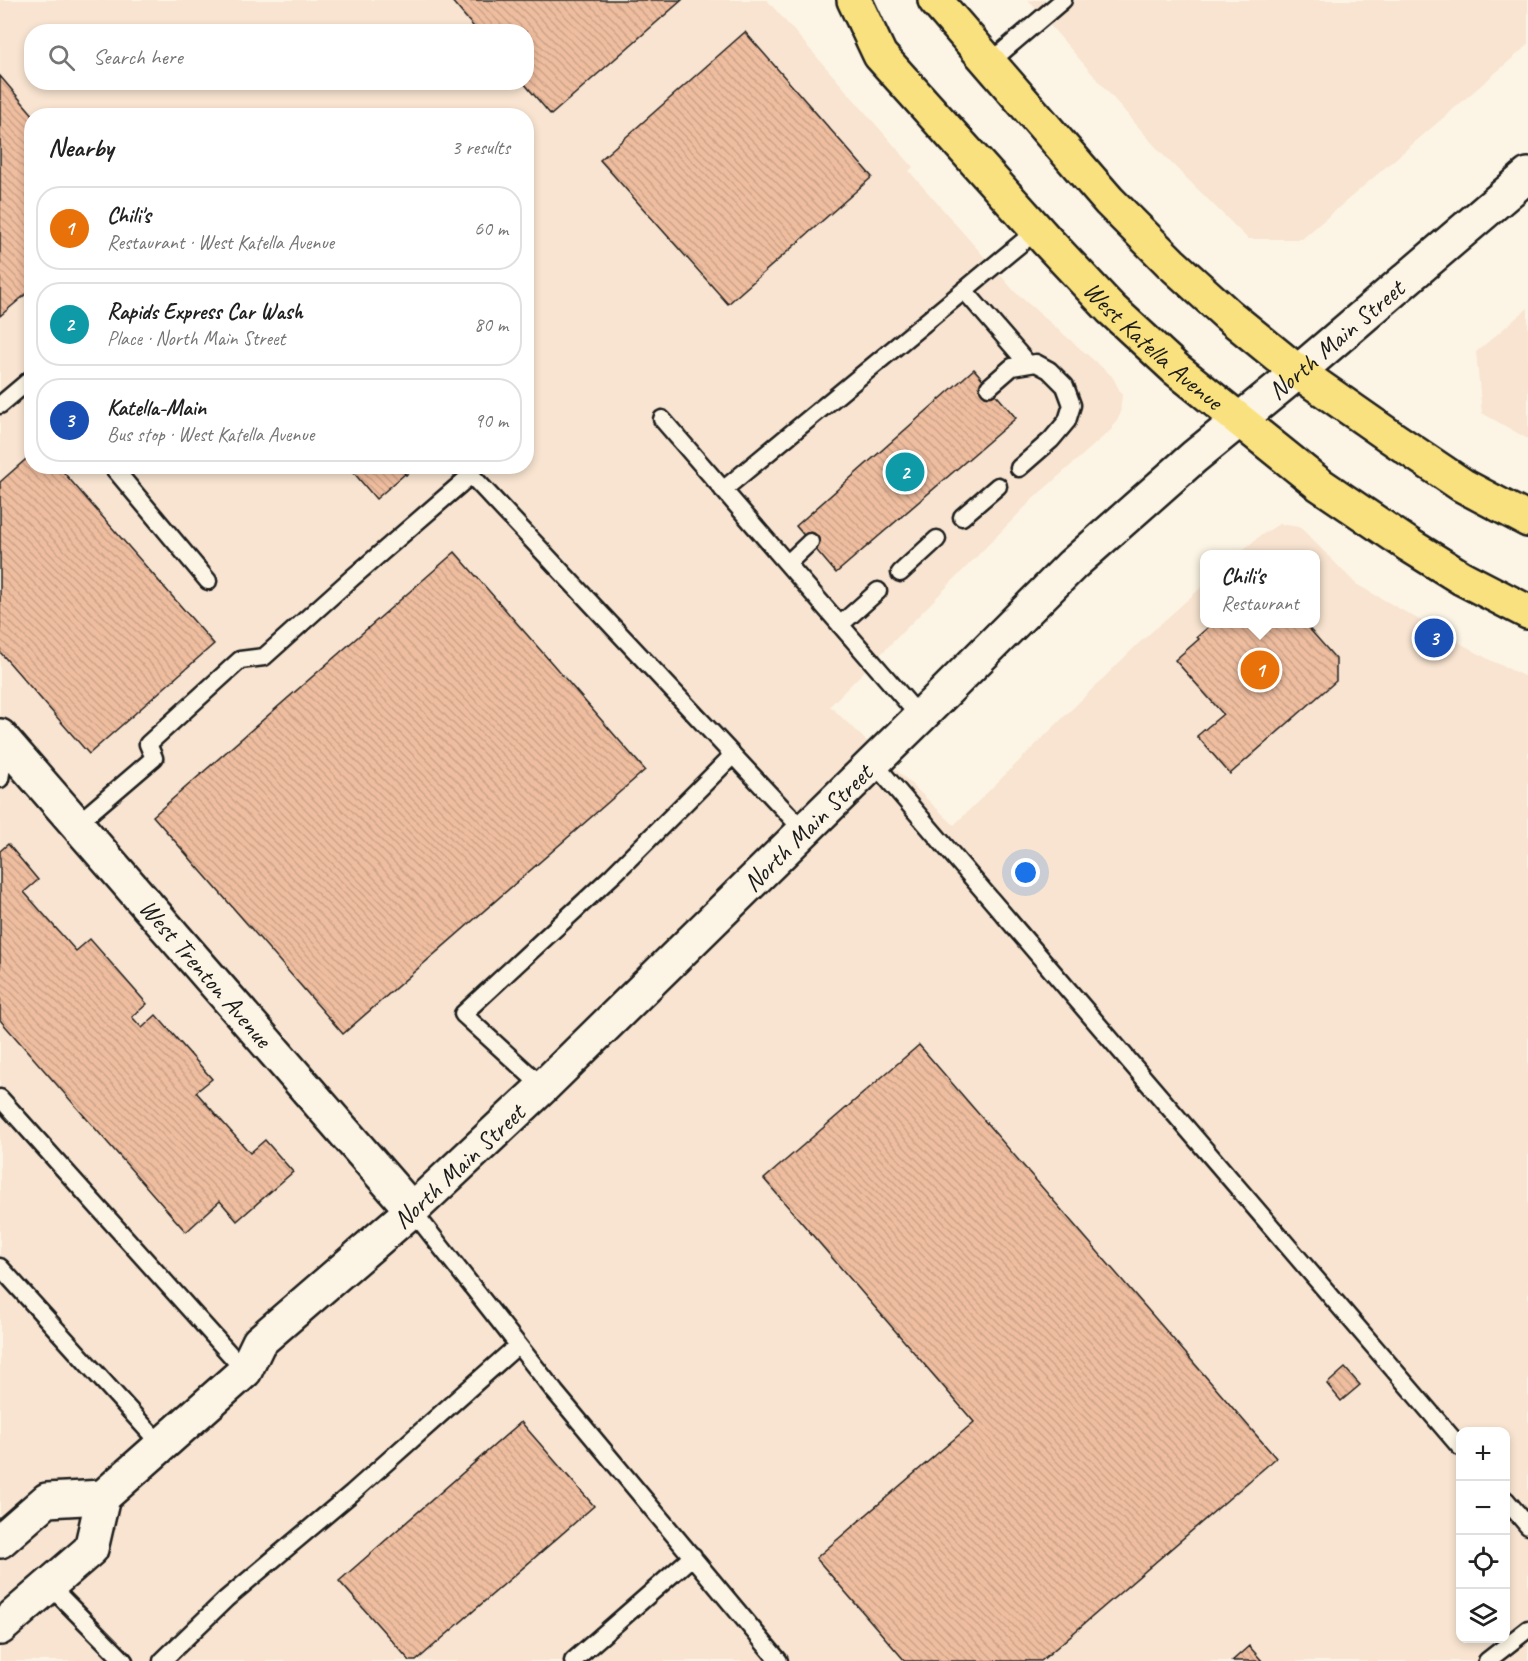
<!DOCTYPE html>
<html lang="en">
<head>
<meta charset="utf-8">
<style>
	:root { --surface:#fff; --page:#f6f6f6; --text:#222; --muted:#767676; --line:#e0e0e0; --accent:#1f6fb2 }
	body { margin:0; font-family:Caveat,sans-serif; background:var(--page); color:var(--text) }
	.controls { position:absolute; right:18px; bottom:18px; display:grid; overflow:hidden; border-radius:12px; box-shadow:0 3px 9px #0003 }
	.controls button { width:54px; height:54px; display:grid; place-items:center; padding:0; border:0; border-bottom:2px solid var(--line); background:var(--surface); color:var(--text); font:30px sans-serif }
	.you { position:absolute; left:1026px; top:873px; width:21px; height:21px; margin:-15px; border:4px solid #fff; border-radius:50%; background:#1a73e8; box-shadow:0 0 0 9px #1a73e833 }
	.badge { display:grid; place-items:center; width:39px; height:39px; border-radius:50%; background:var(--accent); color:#fff; font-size:20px; font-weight:700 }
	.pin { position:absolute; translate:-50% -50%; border:3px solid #fff; box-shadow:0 2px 6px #0006 }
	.popup { position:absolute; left:1200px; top:550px; width:120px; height:78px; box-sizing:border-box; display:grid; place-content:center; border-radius:12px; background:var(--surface); filter:drop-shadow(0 2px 4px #0005); font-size:20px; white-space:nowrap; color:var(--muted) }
	.popup b { font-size:22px; color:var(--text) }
	.popup::after { content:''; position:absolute; left:50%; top:100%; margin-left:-12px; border:12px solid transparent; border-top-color:var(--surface) }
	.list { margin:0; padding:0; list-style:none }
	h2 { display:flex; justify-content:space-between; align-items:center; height:78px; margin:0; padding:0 24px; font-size:26px }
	h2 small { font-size:20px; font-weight:400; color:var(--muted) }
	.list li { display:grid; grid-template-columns:39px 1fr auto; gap:18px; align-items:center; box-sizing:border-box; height:84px; margin:0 12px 12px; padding:0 12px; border:2px solid var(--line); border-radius:24px }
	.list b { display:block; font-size:22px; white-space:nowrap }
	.list p { margin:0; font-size:20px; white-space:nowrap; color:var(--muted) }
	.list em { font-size:20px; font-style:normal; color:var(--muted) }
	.icon { flex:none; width:33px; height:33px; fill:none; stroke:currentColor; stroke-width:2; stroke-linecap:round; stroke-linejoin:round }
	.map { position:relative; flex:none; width:1528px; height:1661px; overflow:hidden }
	.search { position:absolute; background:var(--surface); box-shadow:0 3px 9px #0003; left:24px; top:24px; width:510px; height:66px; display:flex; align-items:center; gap:15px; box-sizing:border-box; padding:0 21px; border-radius:24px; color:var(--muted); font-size:22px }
	.panel { position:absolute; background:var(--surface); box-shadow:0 3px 9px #0003; left:24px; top:108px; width:510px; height:366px; border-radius:24px }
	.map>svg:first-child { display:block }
	.built { fill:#f8e4d0; fill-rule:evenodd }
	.building { fill:url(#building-back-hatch); stroke:#1c1c1c; stroke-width:1.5 }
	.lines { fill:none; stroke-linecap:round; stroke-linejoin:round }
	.lane-casing { stroke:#1c1c1c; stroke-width:21 }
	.street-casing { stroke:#1c1c1c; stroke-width:38 }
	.secondary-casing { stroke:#1c1c1c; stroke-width:38 }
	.primary-casing { stroke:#1c1c1c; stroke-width:38 }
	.lane { stroke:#fcf5e5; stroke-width:16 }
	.street { stroke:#fcf5e5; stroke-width:33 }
	.secondary { stroke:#fcf5e5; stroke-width:33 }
	.primary { stroke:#fae180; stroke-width:33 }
	.labels { text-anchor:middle; stroke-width:6; stroke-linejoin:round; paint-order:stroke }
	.street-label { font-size:26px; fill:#1c1c1c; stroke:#fcf5e5 }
</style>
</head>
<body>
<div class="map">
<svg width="1528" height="1661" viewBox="0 0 1528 1661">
	<defs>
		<pattern id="building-back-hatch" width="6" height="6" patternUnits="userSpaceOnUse" patternTransform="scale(1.5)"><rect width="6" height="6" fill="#efbd9f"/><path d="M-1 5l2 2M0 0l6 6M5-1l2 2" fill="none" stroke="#cca288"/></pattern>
	</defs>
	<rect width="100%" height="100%" fill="#fcf5e5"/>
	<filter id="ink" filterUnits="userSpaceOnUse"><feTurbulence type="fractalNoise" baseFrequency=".0167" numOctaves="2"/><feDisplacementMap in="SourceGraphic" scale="12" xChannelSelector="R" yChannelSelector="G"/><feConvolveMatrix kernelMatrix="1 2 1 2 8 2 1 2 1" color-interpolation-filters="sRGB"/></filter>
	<g filter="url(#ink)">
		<!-- built -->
		<path class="built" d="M 0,0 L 767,0 L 913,167 L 909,171 L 1016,293 L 1112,376 L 1122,395 L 1120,415 L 1111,430 L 1035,497 L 830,706 L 954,825 L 1138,644 L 1204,585 L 1204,624 L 1316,624 L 1316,554 L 1238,554 L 1260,536 L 1279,524 L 1300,527 L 1356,584 L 1490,660 L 1528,678 L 1528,1661 L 0,1661 ZM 32,32 L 526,32 L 526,82 L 32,82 ZM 32,116 L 526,116 L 526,466 L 32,466 ZM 1460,1432 L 1506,1432 L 1506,1638 L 1460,1638 Z
			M 1028,0 L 1528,0 L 1528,45 L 1302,239 L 1248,239 L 1161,153 Z
			M 1528,308 L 1528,439 L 1482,413 L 1476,352 Z"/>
		<!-- building -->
		<path class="building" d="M 451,0 L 682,0 L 551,115 L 523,82 L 526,82 L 526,32 L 478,32 Z
			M 745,32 L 872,177 L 728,304 L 600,160 Z
			M 0,76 L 34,116 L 32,116 L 32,289 L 0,316 Z
			M 974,369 L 1016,418 L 836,573 L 796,526 Z
			M 32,454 L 32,466 L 58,466 L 214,644 L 89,754 L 0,652 L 0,482 Z
			M 348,466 L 399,466 L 405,474 L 376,499 Z
			M 399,466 L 415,466 L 406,475 Z
			M 455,552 L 645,770 L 343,1034 L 153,816 Z
			M 1212,624 L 1305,624 L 1336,659 L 1336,681 L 1230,774 L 1197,736 L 1223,714 L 1175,660 L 1199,639 L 1197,637 Z
			M 8,844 L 38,880 L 24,892 L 76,951 L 90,939 L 147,1004 L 132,1017 L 142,1028 L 156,1015 L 212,1079 L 196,1092 L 250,1153 L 265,1140 L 293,1172 L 237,1221 L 220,1201 L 186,1232 L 0,1020 L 0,851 Z
			M 919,1045 L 1276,1458 L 1041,1661 L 905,1661 L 816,1558 L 974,1422 L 764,1179 Z
			M 1345,1368 L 1360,1385 L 1341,1401 L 1327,1384 Z
			M 521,1422 L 594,1506 L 416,1661 L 410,1661 L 339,1581 Z
			M 1249,1646 L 1262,1661 L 1232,1661 Z"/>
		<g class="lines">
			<!-- lane casing -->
			<g class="lane-casing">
				<path id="lane" d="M 989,63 L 1063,0
					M 964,290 L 1028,364
					M 989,387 L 1012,367 L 1036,363 L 1049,370 L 1065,386 L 1072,405 L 1067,421 L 1051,440 L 1019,468
					M 0,405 L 32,378
					M 662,419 L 920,717
					M 112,466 L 208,581
					M 723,490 L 1037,230
					M 962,517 L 998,486
					M 788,563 L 810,542
					M 900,573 L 937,539
					M 840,625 L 878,591
					M 873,762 L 1460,1447
					M 0,779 L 6,743
					M 77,824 L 154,758 L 148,744 L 240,660 L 264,657 L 352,578 L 471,475 L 804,831
					M 543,1087 L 463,1014 L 613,875 L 733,755
					M 0,1098 L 245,1371
					M 412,1210 L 555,1392 L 779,1661
					M 0,1267 L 161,1445
					M 1506,1500 L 1528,1526
					M 49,1585 L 124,1661
					M 162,1661 L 226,1599 L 352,1493 L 518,1345
					M 573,1661 L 693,1556
					M 1487,1661 L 1528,1629"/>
			</g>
			<!-- street casing -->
			<g class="street-casing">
				<g id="street">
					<path id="s1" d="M 0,736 L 412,1210"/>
				</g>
			</g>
			<!-- secondary casing -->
			<g class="secondary-casing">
				<g id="secondary">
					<path d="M 0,1541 L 47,1500 L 103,1497"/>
					<path id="s2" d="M 0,1628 L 91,1549 L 103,1497 L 245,1371 L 259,1342 L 412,1210 L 543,1087 L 920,717 L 1072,565 L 1194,457 L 1298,372 L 1528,175"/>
				</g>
			</g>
			<!-- primary casing -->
			<g class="primary-casing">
				<g id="primary">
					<path id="s3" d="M 854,0 L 880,55 L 1047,241 L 1111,309 L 1176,369 L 1319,484 L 1409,545 L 1462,578 L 1528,612"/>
					<path d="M 935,0 L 1109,201 L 1171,263 L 1228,315 L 1298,372 L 1391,437 L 1462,485 L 1528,520"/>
				</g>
			</g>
			<!-- lane -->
			<use href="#lane" class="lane"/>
			<!-- street -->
			<use href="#street" class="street"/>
			<!-- secondary -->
			<use href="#secondary" class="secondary"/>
			<!-- primary -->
			<use href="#primary" class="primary"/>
		</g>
	</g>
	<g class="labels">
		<!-- street labels -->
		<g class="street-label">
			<text dy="9" stroke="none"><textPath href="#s2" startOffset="1868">North Main Street</textPath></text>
			<text dy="9" stroke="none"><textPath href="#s3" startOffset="460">West Katella Avenue</textPath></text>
			<text dy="9" stroke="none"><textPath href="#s2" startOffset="1148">North Main Street</textPath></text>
			<text dy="9" stroke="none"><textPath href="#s1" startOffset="314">West Trenton Avenue</textPath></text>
			<text dy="9" stroke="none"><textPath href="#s2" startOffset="662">North Main Street</textPath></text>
		</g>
	</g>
</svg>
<div class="controls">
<button>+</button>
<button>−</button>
<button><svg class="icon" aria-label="locate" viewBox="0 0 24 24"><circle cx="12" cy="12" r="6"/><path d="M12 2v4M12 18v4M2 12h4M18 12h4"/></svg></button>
<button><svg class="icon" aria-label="layers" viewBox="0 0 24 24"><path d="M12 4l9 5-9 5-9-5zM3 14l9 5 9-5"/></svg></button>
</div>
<div class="you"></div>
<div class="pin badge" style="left:1260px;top:670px;background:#e8710a">1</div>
<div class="popup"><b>Chili's</b>Restaurant</div>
<div class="pin badge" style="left:905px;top:472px;background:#0f9aa8">2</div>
<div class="pin badge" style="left:1434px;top:638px;background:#1a4fb4">3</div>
<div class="search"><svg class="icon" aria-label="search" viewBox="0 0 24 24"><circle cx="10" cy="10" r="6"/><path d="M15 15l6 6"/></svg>Search here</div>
<section class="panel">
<h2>Nearby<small>3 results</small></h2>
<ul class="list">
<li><span class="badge" style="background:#e8710a">1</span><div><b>Chili's</b><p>Restaurant · West Katella Avenue</p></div><em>60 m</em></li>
<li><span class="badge" style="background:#0f9aa8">2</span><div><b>Rapids Express Car Wash</b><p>Place · North Main Street</p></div><em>80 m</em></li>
<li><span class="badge" style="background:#1a4fb4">3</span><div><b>Katella-Main</b><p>Bus stop · West Katella Avenue</p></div><em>90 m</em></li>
</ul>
</section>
</div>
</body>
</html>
